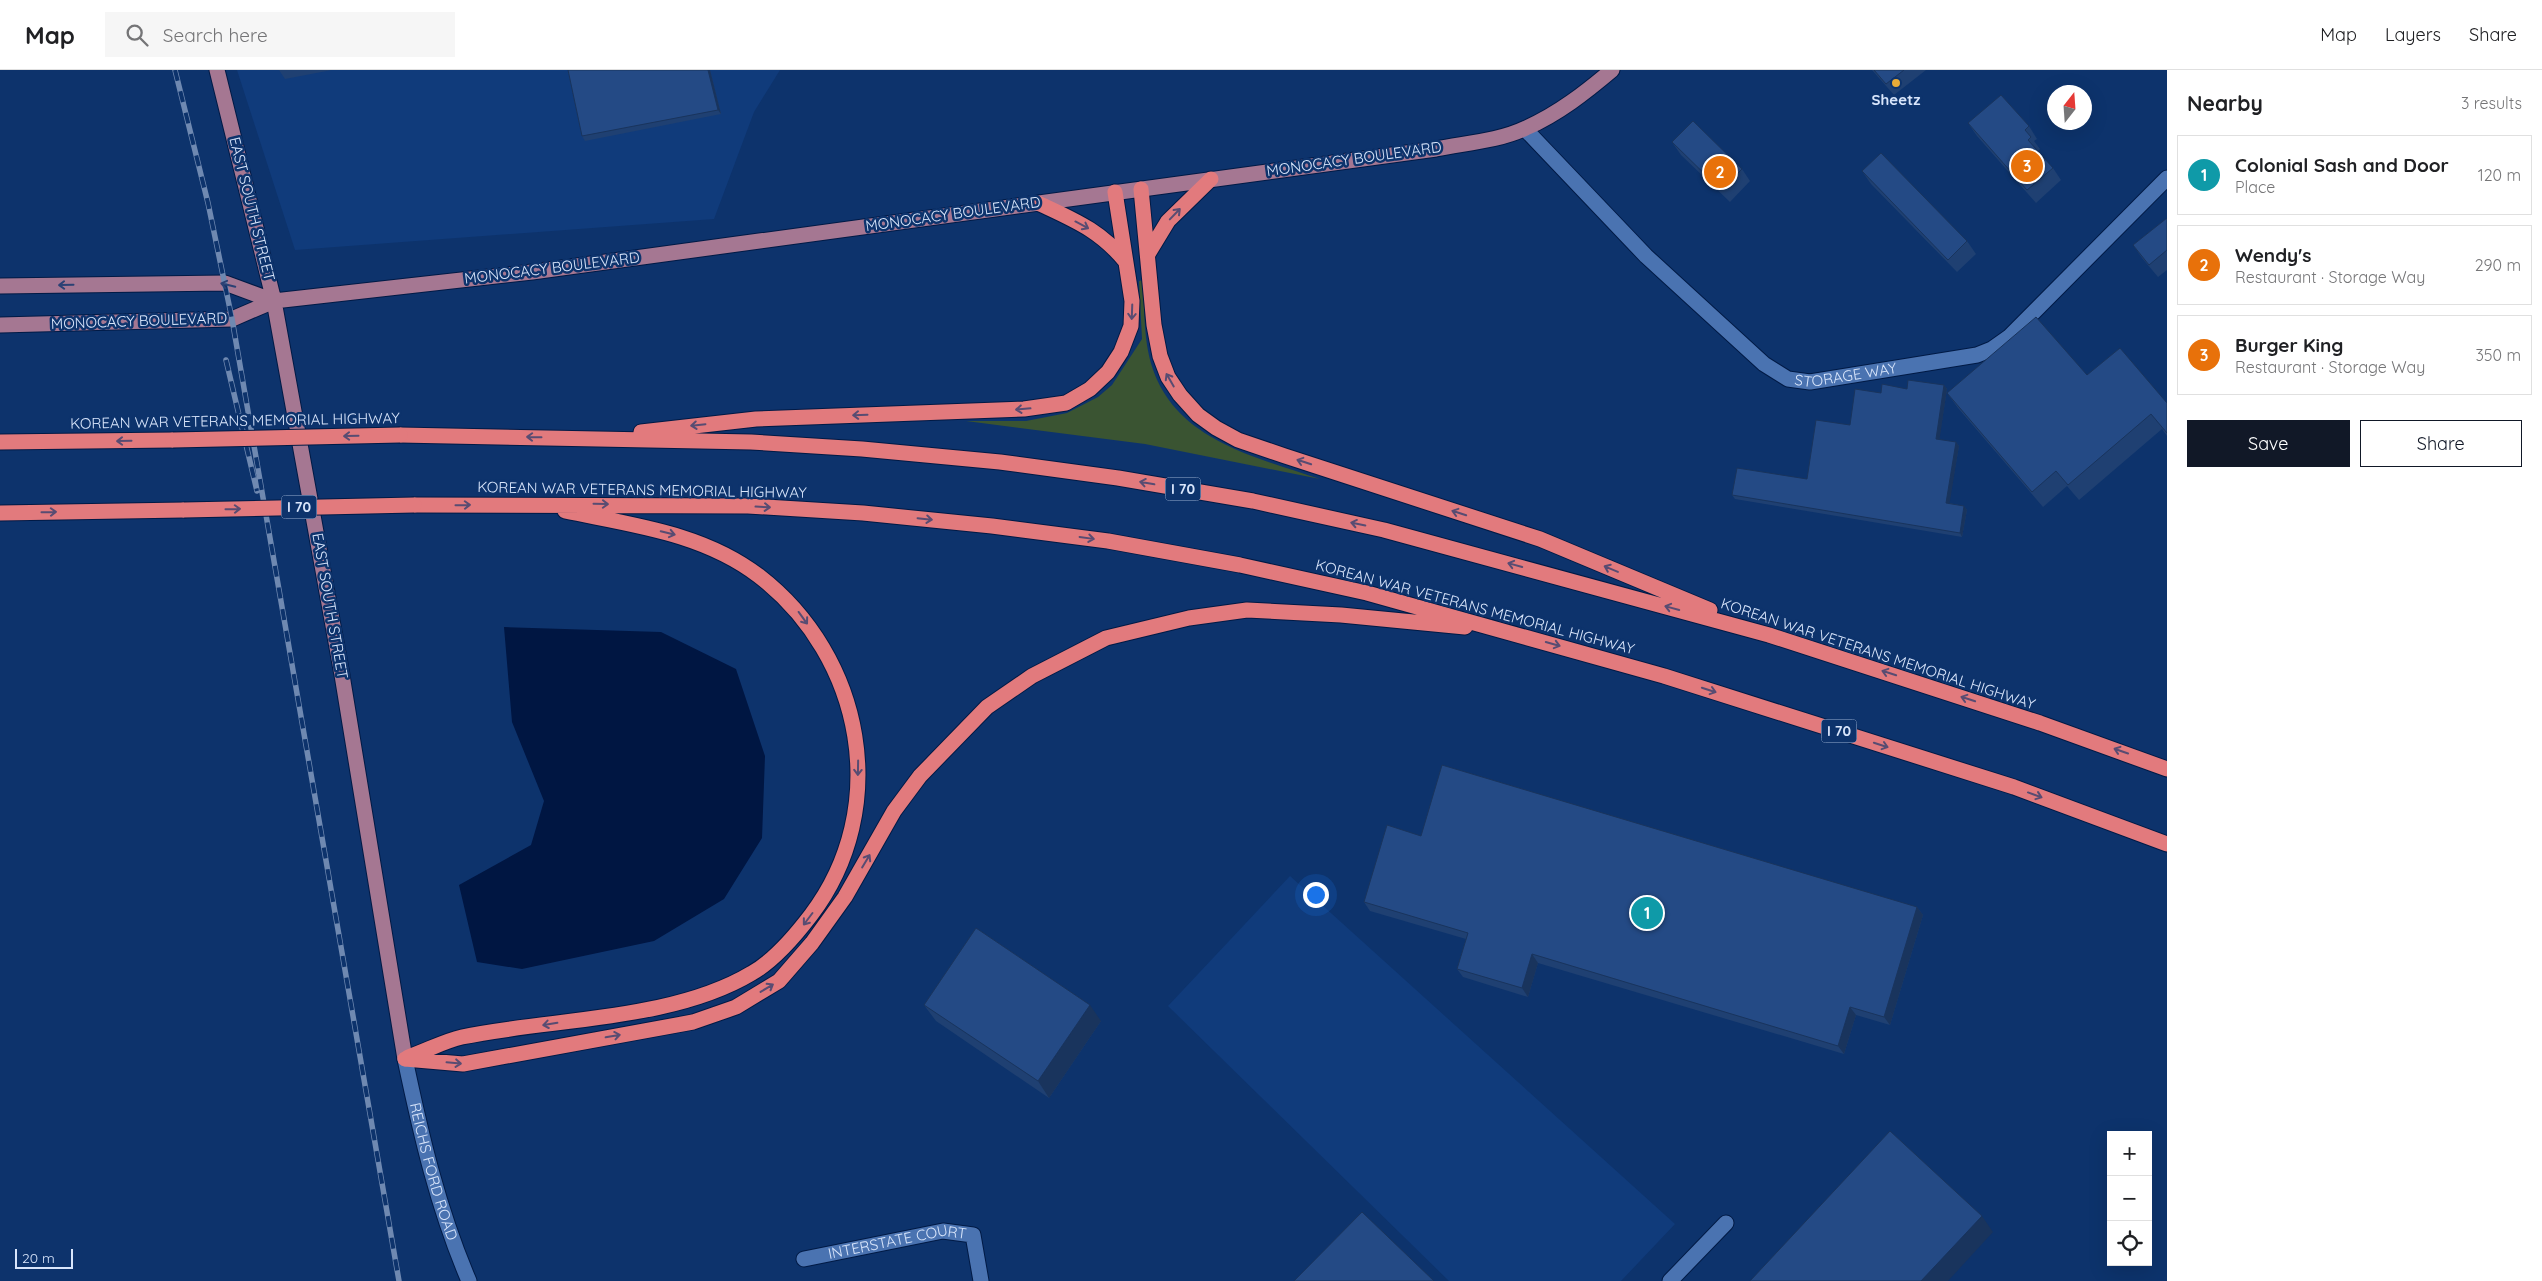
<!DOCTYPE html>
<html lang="en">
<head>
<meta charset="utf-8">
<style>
	:root { --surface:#fff; --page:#f6f6f6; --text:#202124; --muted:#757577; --line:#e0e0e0; --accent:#111827 }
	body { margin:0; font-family:Quicksand,sans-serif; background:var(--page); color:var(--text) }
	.controls { position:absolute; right:15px; bottom:15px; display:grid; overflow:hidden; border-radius:0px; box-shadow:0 5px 20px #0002 }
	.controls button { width:45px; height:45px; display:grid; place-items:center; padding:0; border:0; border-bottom:1px solid var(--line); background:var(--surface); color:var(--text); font:25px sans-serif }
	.compass { position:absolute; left:2047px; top:15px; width:45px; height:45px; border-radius:50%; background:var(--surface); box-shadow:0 5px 20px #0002; rotate:17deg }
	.scale { position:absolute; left:15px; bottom:12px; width:58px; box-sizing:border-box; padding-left:5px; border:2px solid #d8e5fb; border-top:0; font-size:14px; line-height:18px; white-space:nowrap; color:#d8e5fb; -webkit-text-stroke:4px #0d336c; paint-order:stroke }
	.you { position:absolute; left:1315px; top:824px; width:18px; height:18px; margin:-12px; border:4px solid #fff; border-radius:50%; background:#1a73e8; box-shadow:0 0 0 8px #1a73e833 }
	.badge { display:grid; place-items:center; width:32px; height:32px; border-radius:50%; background:var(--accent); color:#fff; font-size:16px; font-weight:700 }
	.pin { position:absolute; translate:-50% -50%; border:2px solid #fff; box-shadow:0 1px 5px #0006 }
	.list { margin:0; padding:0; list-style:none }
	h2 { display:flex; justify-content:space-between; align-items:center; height:65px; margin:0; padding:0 20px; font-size:21px }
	h2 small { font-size:16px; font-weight:400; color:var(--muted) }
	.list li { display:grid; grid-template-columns:32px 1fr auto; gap:15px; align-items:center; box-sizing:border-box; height:80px; margin:0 10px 10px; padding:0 10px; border:1px solid var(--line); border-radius:0px }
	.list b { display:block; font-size:19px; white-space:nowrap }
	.list p { margin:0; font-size:16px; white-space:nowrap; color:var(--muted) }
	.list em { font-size:16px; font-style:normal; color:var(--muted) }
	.actions { display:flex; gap:10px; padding:15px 20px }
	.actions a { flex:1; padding:11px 0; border:1px solid var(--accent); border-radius:0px; text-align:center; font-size:18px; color:var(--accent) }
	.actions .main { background:var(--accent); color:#fff }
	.icon { flex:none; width:28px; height:28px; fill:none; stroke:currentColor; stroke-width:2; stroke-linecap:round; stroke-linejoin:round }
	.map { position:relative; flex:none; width:2167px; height:1211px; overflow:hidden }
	header { display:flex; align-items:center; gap:30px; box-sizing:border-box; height:70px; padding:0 25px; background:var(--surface); border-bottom:1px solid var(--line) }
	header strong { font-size:24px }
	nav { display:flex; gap:28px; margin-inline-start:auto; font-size:18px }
	.search { width:350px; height:45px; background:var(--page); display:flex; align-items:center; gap:12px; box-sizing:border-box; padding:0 18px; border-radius:0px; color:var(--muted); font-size:19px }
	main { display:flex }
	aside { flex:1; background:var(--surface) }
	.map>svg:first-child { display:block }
	.built { fill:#103b7b }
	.green { fill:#3a5432 }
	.water { fill:#001642 }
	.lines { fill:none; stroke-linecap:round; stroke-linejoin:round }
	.minor-casing { stroke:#011a45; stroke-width:17 }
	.major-casing { stroke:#011a45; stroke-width:17 }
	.highway-casing { stroke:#011a45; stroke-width:17 }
	.minor { stroke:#4a73b1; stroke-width:15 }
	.major { stroke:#a57792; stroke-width:15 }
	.highway { stroke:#e27a7d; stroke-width:15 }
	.rail-casing { stroke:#6f89b1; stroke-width:5.5 }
	.rail { stroke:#0d336c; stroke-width:4; stroke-dasharray:11; stroke-linecap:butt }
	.highway-bridge-casing { stroke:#011a45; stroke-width:17; stroke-linecap:butt }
	.highway-bridge { stroke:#e27a7d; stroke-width:15 }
	.wall { fill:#1f4072 }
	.shaded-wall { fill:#19345d }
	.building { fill:#244a85; stroke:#19345d }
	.oneway { stroke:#584c72 }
	.oneway2 { stroke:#2b4174 }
	.poi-dot { fill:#e8ab37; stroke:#0d336c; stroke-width:2 }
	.labels { text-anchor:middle; stroke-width:5; stroke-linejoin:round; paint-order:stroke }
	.shield { fill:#0d336c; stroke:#9bb0d0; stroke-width:1 }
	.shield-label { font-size:14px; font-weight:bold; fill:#d8e5fb }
	.poi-label { font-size:15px; font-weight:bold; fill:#d8e5fb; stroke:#0d336c }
	.street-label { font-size:15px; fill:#d8e5fb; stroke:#0d336c }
</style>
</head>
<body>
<header>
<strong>Map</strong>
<div class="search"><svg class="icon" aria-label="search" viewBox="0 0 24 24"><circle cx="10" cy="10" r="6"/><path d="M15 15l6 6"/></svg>Search here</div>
<nav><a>Map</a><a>Layers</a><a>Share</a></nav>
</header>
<main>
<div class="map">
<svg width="2167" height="1211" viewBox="0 0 2167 1211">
	<rect width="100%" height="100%" fill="#0d336c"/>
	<!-- built -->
	<path class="built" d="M 237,0 L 780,0 L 754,42 L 714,149 L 295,180 Z
		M 1290,806 L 1675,1154 L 1621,1211 L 1449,1211 L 1168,936 Z"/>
	<!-- green -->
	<path class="green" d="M 1143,210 C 1144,232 1144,254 1147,275 C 1161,366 1246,384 1320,409 L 1145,374 L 966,351 L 1026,351 L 1067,343 L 1098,327 L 1112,315 L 1142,269 L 1139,211 Z"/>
	<!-- water -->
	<path class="water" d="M 504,557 L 661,562 L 736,599 L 765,686 L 762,768 L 724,829 L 654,871 L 522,899 L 477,892 L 459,815 L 531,775 L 544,731 L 512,652 Z"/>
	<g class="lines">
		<!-- minor casing -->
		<g class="minor-casing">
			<g id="minor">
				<path id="s1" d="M 1525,59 L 1646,186 L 1764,294 L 1788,309 L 1810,312 L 1977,285 L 1992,279 L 2009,267 L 2167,108"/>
				<path id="s2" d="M 405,989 C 421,1065 438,1139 469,1211"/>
				<path id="s3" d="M 804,1189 L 943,1161 L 973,1165 L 981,1211"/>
				<path d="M 1670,1211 L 1726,1153"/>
			</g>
		</g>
		<!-- major casing -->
		<g class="major-casing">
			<path id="major" d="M 217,0 L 274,231 L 342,605 L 405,989
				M 0,216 L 225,213 L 274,231
				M 0,255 L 232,249 L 274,231 L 532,202 L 1436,79 C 1466,73 1499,71 1526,58 C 1558,44 1586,22 1612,0"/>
		</g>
		<!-- highway casing -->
		<g class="highway-casing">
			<path id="highway" d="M 1141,119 L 1154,255 L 1160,286 L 1168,307 L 1180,325 L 1198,345 L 1216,358 L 1238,370 L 1285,386 L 1540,469 L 1710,540
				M 1038,133 C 1074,150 1100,160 1126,192
				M 1148,184 L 1168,151 L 1211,109
				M 641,362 L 756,349 L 1024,339 L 1066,333 L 1090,319 L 1108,302 L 1121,282 L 1131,256 L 1132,231 L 1115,122
				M 400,365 L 751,372 L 862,379 L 1000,392 L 1118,408 L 1253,431 L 1384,460 L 1769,565 L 2040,653 L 2167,699
				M 0,372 L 173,370
				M 414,435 L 748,436 L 863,443 L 992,456 L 1108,471 L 1240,495 L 1367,523 L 1664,606 L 2014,717 L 2167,774
				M 0,443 L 184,440
				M 408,987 C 426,981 444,971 462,967 C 553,948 672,951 752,903 C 775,890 795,866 811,845 C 892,738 864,587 759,506 C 703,463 632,455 565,441
				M 405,989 L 463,994 L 693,952 L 736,937 L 779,911 L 812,873 L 845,827 L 894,741 L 920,706 L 987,637 L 1032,606 L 1106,568 L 1189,548 L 1247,540 L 1341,545 L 1465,557"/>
		</g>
		<!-- minor -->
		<use href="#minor" class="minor"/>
		<!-- major -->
		<use href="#major" class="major"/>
		<!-- highway -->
		<use href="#highway" class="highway"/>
		<!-- rail casing -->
		<g class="rail-casing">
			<path id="rail" d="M 175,0 L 208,133 L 232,249 L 399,1211
				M 226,290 L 257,421"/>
		</g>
		<!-- rail -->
		<use href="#rail" class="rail"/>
		<!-- highway-bridge casing -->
		<g class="highway-bridge-casing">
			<path id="highway-bridge" d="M 173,370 L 400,365
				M 184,440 L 414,435"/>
		</g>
		<!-- highway-bridge -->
		<use href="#highway-bridge" class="highway-bridge"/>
	</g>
	<!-- wall -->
	<path class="wall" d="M 279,0 L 332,0 L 285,9 Z
		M 568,0 L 710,0 L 721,44 L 585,71 L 582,66 Z
		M 1872,0 L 1926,0 L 1894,25 Z
		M 1968,53 L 2029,56 L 2037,69 L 2034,71 L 2040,79 L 2038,81 L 2053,98 L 2061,110 L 2036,133 L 1977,66 Z
		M 1672,72 L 1742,99 L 1750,111 L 1730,132 L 1681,85 Z
		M 1862,101 L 1967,171 L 1976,184 L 1957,202 L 1871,114 Z
		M 2167,148 L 2167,200 L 2158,207 L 2142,188 L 2133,175 Z
		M 2087,305 L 2167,333 L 2167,366 L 2162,359 L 2079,430 L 2067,416 L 2043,437 L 1958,338 L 1947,323 Z
		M 1944,315 L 1947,319 L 1939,370 L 1956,372 L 1959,376 L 1949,433 L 1964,436 L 1967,440 L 1962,467 L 1735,429 L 1732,425 L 1807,409 L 1850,355 L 1881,323 Z
		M 1421,766 L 1917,837 L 1923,845 L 1890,955 L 1856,945 L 1844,984 L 1538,893 L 1528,927 L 1463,907 L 1457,899 L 1466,869 L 1370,841 L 1364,832 Z
		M 924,935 L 1101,951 L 1049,1028 L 936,951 Z"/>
	<!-- shaded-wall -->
	<path class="shaded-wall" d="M 708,0 L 710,0 L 721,44 L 718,40 Z
		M 1944,315 L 1947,319 L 1939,373 L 1936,369 Z
		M 1956,372 L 1959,376 L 1949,437 L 1946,433 Z
		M 1964,436 L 1967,440 L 1962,467 L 1960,463 Z
		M 1917,837 L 1923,845 L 1890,955 L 1884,947 Z
		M 1532,884 L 1538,893 L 1528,927 L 1522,918 Z
		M 1090,935 L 1101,951 L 1049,1028 L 1038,1011 Z
		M 1850,937 L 1856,945 L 1844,984 L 1838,976 Z
		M 1982,1146 L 1993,1162 L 1948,1211 L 1921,1211 Z"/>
	<!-- building -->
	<path class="building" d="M 568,0 L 708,0 L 718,40 L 582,66 Z
		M 1874,0 L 1904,0 L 1886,14 Z
		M 2001,25 L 2029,56 L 2025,60 L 2031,67 L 2028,70 L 2053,98 L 2027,120 L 1968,53 Z
		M 1693,51 L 1742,99 L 1721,120 L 1672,72 Z
		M 1881,83 L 1967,171 L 1948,190 L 1862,101 Z
		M 2167,148 L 2167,180 L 2149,195 L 2133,175 Z
		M 2036,247 L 2087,305 L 2120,278 L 2167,333 L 2167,363 L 2151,344 L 2068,415 L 2056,401 L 2032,422 L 1947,323 Z
		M 1908,310 L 1944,315 L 1936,369 L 1956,372 L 1946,433 L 1964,436 L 1960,463 L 1732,425 L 1737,398 L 1807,409 L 1816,350 L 1850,355 L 1855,319 L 1881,323 L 1882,314 L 1907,319 Z
		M 1442,695 L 1917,837 L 1884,947 L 1850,937 L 1838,976 L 1532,884 L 1522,918 L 1457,899 L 1468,863 L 1364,832 L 1387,755 L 1421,766 Z
		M 976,858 L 1090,935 L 1038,1011 L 924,935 Z
		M 1890,1061 L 1982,1146 L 1921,1211 L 1750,1211 Z
		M 1362,1142 L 1434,1211 L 1294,1211 Z"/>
	<!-- one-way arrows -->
	<defs><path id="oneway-shaft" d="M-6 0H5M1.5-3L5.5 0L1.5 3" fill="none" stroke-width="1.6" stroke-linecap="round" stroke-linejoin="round" transform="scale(1.25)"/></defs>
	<g class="oneway">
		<use href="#oneway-shaft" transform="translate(1175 144) rotate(-46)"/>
		<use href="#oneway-shaft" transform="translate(1082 155) rotate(28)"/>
		<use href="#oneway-shaft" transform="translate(1132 242) rotate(92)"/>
		<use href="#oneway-shaft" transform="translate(1170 310) rotate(-120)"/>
		<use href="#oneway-shaft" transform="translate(1023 339) rotate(175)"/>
		<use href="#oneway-shaft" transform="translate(860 345) rotate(178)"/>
		<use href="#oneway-shaft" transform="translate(698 355) rotate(174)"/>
		<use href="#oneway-shaft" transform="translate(351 366) rotate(179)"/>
		<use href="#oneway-shaft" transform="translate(534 367) rotate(-179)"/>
		<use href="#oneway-shaft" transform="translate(124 371) rotate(179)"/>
		<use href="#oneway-shaft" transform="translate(1304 392) rotate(-162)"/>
		<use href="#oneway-shaft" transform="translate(1147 413) rotate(-170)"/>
		<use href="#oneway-shaft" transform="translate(601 434) rotate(1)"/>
		<use href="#oneway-shaft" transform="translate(463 435) rotate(-1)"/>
		<use href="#oneway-shaft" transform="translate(763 437) rotate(3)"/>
		<use href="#oneway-shaft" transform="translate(233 439) rotate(-1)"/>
		<use href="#oneway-shaft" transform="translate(49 442) rotate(-1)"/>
		<use href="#oneway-shaft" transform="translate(1459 443) rotate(-162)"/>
		<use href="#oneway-shaft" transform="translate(925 449) rotate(6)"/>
		<use href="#oneway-shaft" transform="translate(1358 454) rotate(-168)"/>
		<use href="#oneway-shaft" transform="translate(668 463) rotate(14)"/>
		<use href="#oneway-shaft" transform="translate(1087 468) rotate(8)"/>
		<use href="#oneway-shaft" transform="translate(1515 495) rotate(-165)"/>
		<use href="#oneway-shaft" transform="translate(1611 499) rotate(-157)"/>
		<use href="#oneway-shaft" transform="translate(1672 538) rotate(-165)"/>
		<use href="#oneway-shaft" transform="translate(803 548) rotate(54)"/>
		<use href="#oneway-shaft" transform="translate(1553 574) rotate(16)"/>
		<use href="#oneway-shaft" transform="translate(1889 603) rotate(-162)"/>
		<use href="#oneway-shaft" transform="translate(1709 620) rotate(18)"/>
		<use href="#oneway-shaft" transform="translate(1968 629) rotate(-162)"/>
		<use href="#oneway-shaft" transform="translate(1881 675) rotate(18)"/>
		<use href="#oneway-shaft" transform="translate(2121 681) rotate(-161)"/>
		<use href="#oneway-shaft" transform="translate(858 698) rotate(91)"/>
		<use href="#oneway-shaft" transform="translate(2035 725) rotate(20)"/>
		<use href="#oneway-shaft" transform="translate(866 791) rotate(-59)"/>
		<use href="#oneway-shaft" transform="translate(808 849) rotate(127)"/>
		<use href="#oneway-shaft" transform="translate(767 918) rotate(-31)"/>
		<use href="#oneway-shaft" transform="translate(550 954) rotate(171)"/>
		<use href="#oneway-shaft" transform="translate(613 966) rotate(-10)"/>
		<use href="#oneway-shaft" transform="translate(454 993) rotate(5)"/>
	</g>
	<g class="oneway2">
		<use href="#oneway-shaft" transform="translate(66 215) rotate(179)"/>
		<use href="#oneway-shaft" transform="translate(228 215) rotate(-166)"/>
	</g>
	<!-- markers -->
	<circle class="poi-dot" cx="1896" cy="13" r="5"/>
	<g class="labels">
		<!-- shield labels -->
		<g class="shield">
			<rect x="1165.5" y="407.5" width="35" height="23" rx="4"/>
			<rect x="281.5" y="425.5" width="35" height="23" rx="4"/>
			<rect x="1821.5" y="649.5" width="35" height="23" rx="4"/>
		</g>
		<g class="shield-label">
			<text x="1183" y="424">I 70</text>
			<text x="299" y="442">I 70</text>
			<text x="1839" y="666">I 70</text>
		</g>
		<!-- poi labels -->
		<g class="poi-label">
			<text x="1896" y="35">Sheetz</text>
		</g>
		<!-- street labels -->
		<g class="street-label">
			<text transform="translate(1354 89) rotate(-8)" y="5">MONOCACY BOULEVARD</text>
			<text transform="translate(252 139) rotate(76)" y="5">EAST SOUTH STREET</text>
			<text transform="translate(953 144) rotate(-8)" y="5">MONOCACY BOULEVARD</text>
			<text transform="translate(552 198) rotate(-7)" y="5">MONOCACY BOULEVARD</text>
			<text transform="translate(139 251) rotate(-2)" y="5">MONOCACY BOULEVARD</text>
			<text dy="5" stroke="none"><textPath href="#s1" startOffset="422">STORAGE WAY</textPath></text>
			<text transform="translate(235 351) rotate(-1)" y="5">KOREAN WAR VETERANS MEMORIAL HIGHWAY</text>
			<text transform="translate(642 420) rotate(1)" y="5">KOREAN WAR VETERANS MEMORIAL HIGHWAY</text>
			<text transform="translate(330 536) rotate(80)" y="5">EAST SOUTH STREET</text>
			<text transform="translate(1475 537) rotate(15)" y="5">KOREAN WAR VETERANS MEMORIAL HIGHWAY</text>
			<text transform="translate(1878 584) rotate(18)" y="5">KOREAN WAR VETERANS MEMORIAL HIGHWAY</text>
			<text dy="5" stroke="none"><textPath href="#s2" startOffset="116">REICHS FORD ROAD</textPath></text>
			<text dy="5" stroke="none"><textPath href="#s3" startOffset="95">INTERSTATE COURT</textPath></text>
		</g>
	</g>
</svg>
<div class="controls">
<button>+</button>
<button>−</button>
<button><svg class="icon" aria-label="locate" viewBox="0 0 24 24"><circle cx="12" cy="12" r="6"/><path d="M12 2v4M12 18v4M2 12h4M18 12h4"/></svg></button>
</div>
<svg class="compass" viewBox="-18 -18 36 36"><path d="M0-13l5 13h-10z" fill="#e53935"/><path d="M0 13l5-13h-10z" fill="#757577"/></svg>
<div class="scale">20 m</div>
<div class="you"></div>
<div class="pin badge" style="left:1647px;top:843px;background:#0f9aa8">1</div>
<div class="pin badge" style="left:1720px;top:102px;background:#e8710a">2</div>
<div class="pin badge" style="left:2027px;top:96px;background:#e8710a">3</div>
</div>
<aside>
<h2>Nearby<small>3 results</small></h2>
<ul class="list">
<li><span class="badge" style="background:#0f9aa8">1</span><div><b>Colonial Sash and Door</b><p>Place</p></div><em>120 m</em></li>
<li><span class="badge" style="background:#e8710a">2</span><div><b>Wendy's</b><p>Restaurant · Storage Way</p></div><em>290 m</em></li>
<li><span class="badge" style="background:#e8710a">3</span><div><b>Burger King</b><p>Restaurant · Storage Way</p></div><em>350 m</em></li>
</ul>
<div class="actions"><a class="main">Save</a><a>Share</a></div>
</aside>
</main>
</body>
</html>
